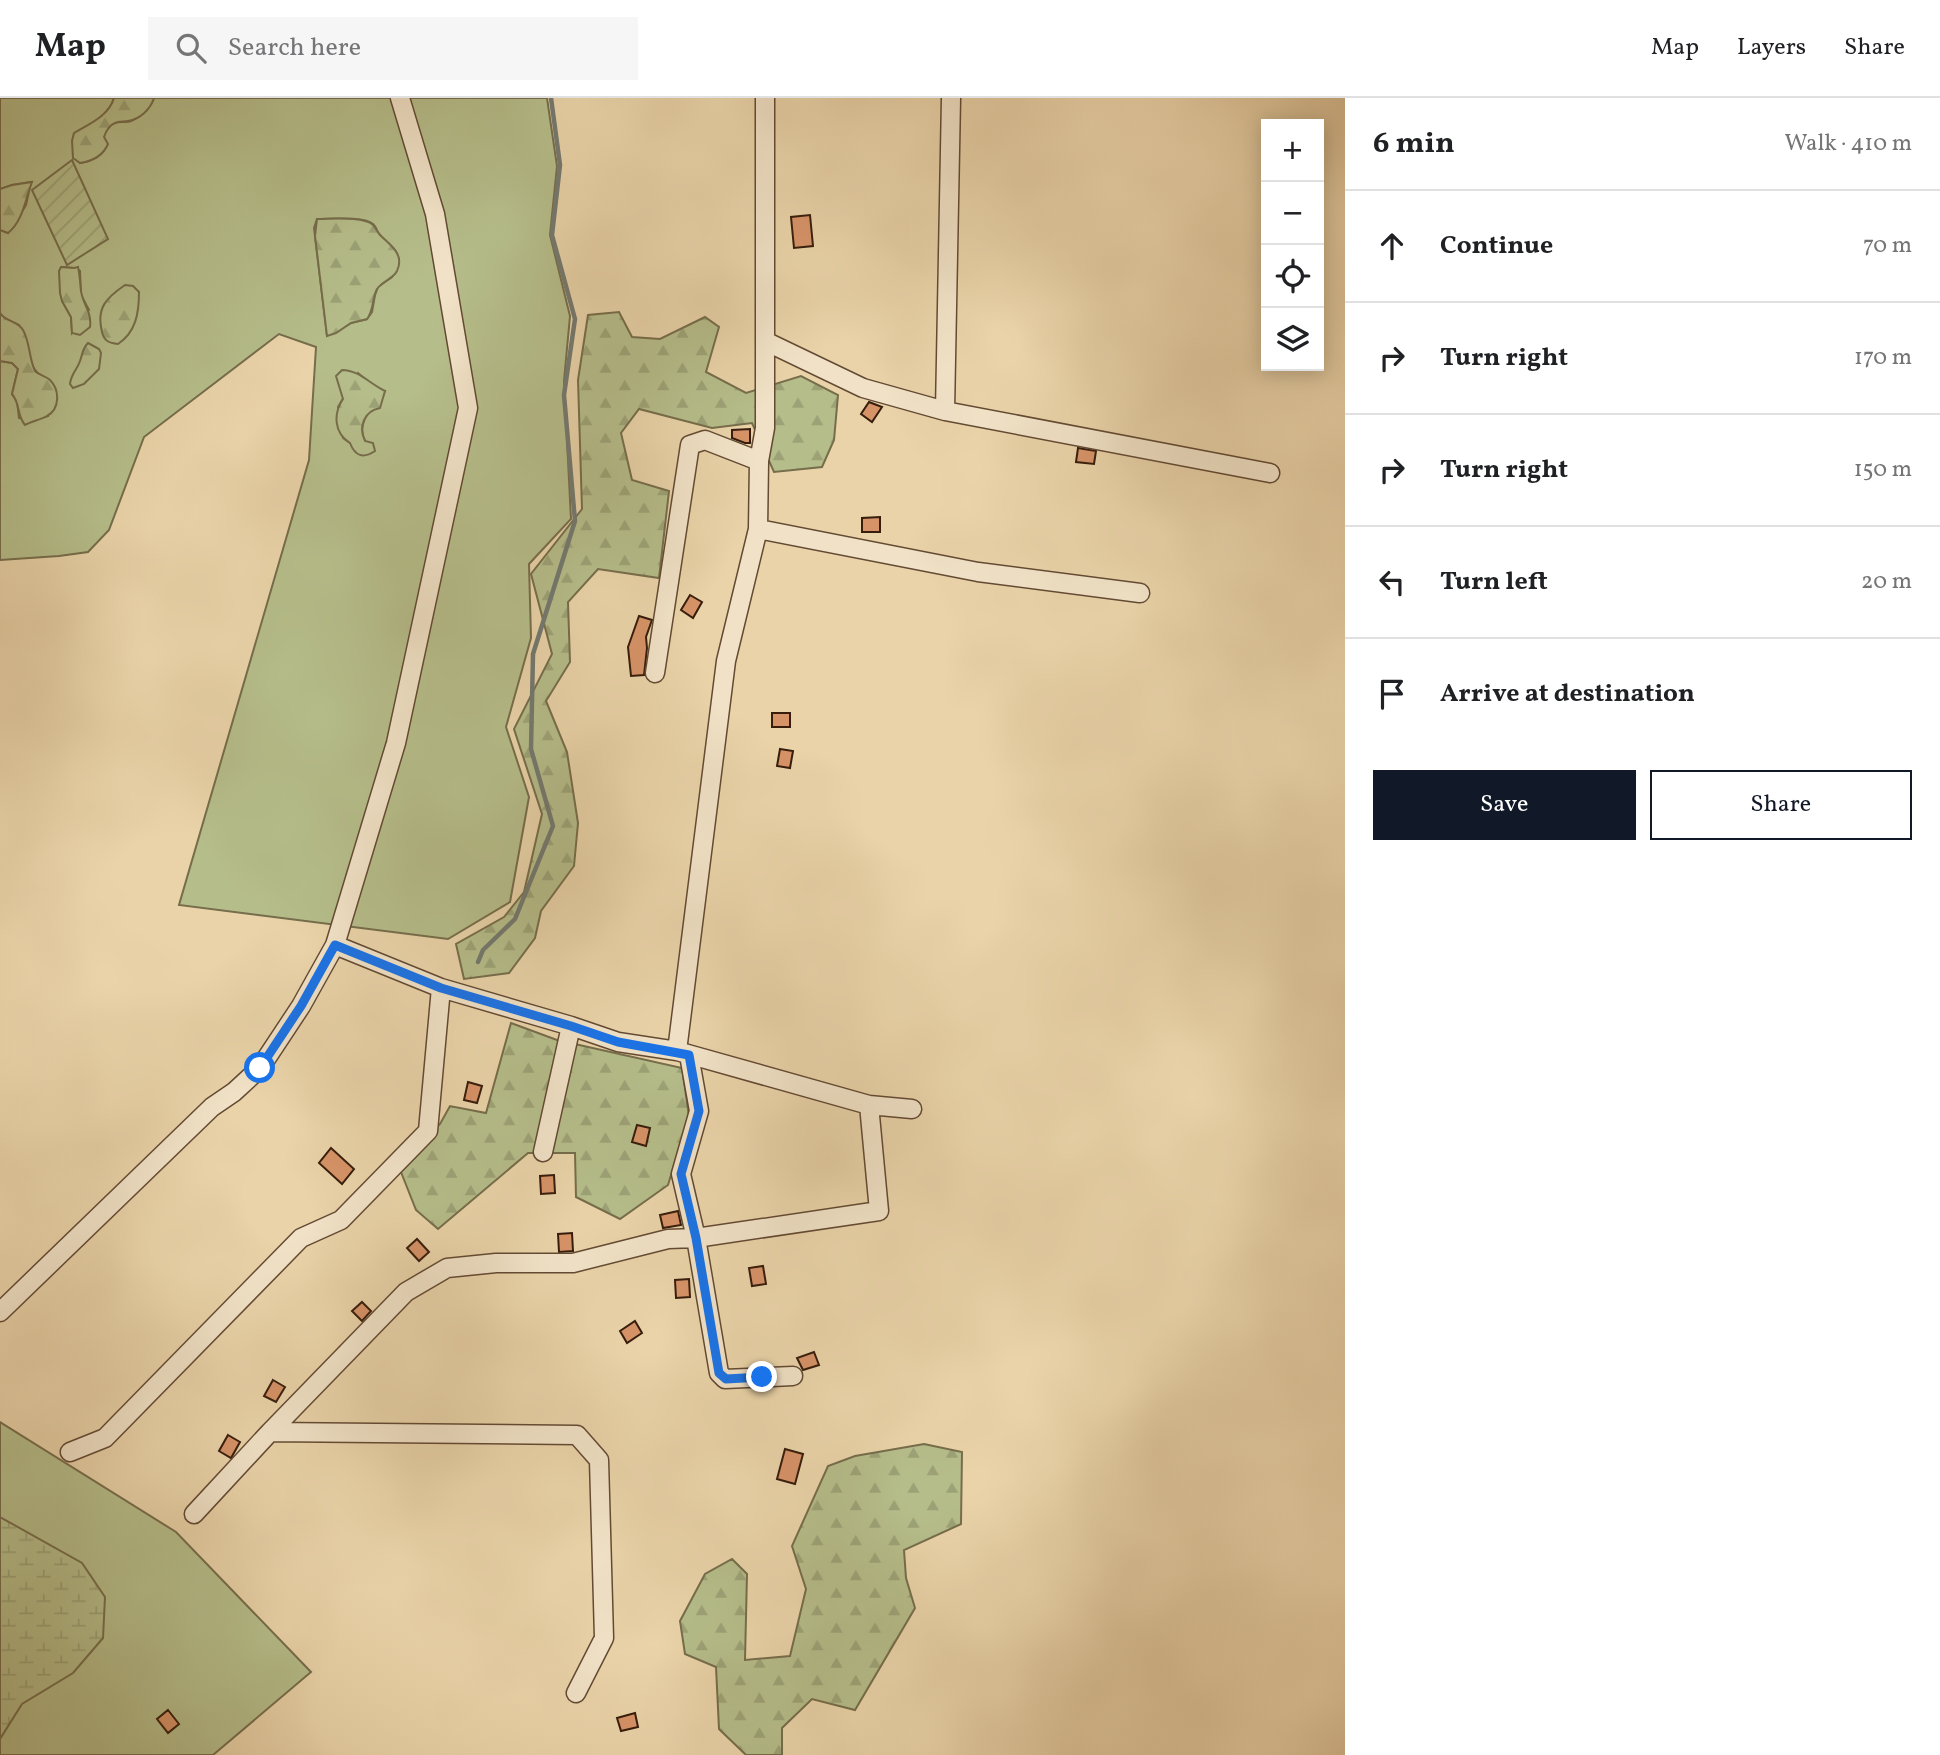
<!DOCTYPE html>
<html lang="en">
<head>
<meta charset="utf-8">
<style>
	:root { --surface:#fff; --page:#f6f6f6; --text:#202124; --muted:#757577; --line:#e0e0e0; --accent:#111827 }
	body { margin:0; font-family:Vollkorn,serif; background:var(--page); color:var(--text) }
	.controls { position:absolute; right:21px; top:21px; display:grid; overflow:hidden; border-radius:0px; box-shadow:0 4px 18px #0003 }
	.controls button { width:63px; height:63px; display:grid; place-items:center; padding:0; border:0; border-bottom:2px solid var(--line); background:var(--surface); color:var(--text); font:35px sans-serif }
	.stop { position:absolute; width:21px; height:21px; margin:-16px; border:5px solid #1a73e8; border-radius:50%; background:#fff }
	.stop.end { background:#1a73e8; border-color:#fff; box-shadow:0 2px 7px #0008 }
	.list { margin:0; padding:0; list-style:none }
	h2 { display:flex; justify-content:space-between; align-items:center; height:91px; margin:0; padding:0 28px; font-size:30px }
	h2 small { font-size:23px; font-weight:400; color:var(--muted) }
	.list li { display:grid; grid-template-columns:46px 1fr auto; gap:21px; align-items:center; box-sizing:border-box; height:112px; padding:0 28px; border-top:2px solid var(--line) }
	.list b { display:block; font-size:26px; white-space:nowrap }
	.list em { font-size:23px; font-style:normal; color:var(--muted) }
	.actions { display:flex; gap:14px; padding:21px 28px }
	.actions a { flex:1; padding:16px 0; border:2px solid var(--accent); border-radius:0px; text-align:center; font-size:24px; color:var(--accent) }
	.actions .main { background:var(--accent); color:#fff }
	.icon { flex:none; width:38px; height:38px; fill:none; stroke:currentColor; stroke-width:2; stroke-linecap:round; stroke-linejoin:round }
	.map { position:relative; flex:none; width:1345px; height:1657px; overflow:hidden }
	header { display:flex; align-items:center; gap:42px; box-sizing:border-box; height:98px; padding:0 35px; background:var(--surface); border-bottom:2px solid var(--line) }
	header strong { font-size:33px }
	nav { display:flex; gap:38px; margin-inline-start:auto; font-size:24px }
	.search { width:490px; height:63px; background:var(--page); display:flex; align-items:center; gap:18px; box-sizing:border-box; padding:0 24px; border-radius:0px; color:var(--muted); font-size:26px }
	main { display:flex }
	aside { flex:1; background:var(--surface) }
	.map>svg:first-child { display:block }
	.grass { fill:#b5bd8a; stroke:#766d4b; stroke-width:2; fill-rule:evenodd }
	.forest { fill:url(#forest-firs); stroke:#766d4b; stroke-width:2 }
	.wetland { fill:url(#wetland-marsh); stroke:#766d4b; stroke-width:2 }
	.garden { fill:url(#garden-furrows); stroke:#766d4b; stroke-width:2 }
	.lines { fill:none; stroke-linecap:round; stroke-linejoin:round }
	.stream { stroke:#737970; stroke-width:4.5 }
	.building { fill:#d79368; stroke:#361d0c; stroke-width:2 }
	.street-casing { stroke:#634a33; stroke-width:21 }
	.street { stroke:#f1e2c7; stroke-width:18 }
	.route { stroke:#1a73e8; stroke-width:9 }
</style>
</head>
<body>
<header>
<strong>Map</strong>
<div class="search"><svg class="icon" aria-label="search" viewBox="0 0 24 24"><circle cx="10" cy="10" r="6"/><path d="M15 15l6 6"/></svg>Search here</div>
<nav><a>Map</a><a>Layers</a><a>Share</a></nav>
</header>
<main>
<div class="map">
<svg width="1345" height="1657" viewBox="0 0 1345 1657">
	<defs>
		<pattern id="forest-firs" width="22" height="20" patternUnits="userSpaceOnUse" patternTransform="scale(1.75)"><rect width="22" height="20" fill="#b5bd8a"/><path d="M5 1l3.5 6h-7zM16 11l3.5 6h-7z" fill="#9ca276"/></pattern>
		<pattern id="wetland-marsh" width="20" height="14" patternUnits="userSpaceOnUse" patternTransform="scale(1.75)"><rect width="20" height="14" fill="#b5bd8a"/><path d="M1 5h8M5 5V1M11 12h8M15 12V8" fill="none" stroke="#9ca276"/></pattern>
		<pattern id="garden-furrows" width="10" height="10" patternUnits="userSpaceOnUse" patternTransform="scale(1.75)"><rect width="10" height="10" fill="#b5bd8a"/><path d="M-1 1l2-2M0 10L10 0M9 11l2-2" fill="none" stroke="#9ca276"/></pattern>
	</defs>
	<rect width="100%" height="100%" fill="#ead3a9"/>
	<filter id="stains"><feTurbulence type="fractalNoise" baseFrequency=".00286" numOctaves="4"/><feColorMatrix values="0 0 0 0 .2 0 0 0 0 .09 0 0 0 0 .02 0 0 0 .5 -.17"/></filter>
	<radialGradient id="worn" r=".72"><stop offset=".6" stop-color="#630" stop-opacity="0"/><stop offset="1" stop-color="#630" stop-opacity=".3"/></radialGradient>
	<!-- grass -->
	<path class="grass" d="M 0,0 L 114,0 C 109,18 89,27 74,36 L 80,65 L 89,63 L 97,59 C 101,49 103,30 114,25 C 119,23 126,25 131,23 C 141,19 151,9 154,0 L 547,0 L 557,68 L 550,137 L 570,218 L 564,283 L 571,421 L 529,466 L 531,540 L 506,629 L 529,699 L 510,804 L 448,841 L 179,807 L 309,362 L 316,249 L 279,236 L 144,339 L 109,432 L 88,454 L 59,458 L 0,462 L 0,263 L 12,265 L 18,271 L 12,296 L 17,303 L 19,320 L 32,323 L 48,318 L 41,278 C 27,268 24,243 19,227 L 3,220 L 0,215 L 0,132 L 8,135 L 26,107 L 31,84 L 12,87 L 0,91 ZM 317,121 C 330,121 364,118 373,126 C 378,131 375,130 379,136 C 388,147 395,147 399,162 L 392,179 L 378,189 L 375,197 L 372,214 L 367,221 L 351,225 L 327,238 L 315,138 L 314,130 ZM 61,169 L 74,170 L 80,173 L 81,197 L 89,212 L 72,235 L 71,219 L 62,203 ZM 358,275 L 371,286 L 385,293 C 374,308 355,324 365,343 L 350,345 L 343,340 L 338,309 Z
		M 0,1324 L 176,1434 L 311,1574 L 213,1657 L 0,1657 Z"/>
	<!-- forest -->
	<path class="forest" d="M 114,0 L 154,0 C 150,12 140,21 128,23 C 124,24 119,23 115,25 C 110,27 106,33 104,39 L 108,46 C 103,58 93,63 80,65 L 73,60 L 72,43 L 74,35 C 89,26 109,18 114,0 Z
		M 32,84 C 25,102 23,123 8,135 L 0,132 L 0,91 L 12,87 Z
		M 317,121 C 332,121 350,119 365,123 C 375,125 375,131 380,137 C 390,147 405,156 397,173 C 393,181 382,183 377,191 C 372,200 374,212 367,221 L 351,225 L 336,235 L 327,238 L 315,138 Z
		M 61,169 L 74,170 L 78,169 C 80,177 80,185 81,193 C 83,207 92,214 90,229 L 80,237 L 72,235 L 71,219 L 62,203 L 60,195 L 59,173 Z
		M 125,187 L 133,188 L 139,194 C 139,215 136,234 118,246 C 109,245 104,243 102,234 C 96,210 106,200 125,187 Z
		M 619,214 L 632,239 L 660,241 L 705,219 L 719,229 L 706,274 L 746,295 L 801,278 L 838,297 L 834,342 L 822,369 L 774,374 L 752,325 L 712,330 L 639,311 L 621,335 L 632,382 L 669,393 L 659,480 L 598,471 L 568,504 L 570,564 L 546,603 L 567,654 L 578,725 L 574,768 L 541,813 L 535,840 L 509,875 L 464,881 L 456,846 L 504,819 L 524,794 L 542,716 L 514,631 L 552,556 L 531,476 L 582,411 L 578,282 L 588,217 Z
		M 0,215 C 6,224 18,223 23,232 C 30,244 29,261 35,273 C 39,277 47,279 50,282 C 60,292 60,311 47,318 C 40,322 32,323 25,327 C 16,316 21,307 12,296 L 18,271 L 12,265 L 0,263 Z
		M 88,245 L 99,251 L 101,255 L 99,271 L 84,286 L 73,290 L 70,286 C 71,276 77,272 80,263 C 83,255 82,251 88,245 Z
		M 342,272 C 359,272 370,286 385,293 L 380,310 C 364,313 358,329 365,343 L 373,345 L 375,353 C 363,361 355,358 350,345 C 334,335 333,316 343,301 L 336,278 Z
		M 511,925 L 557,942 L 682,970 L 689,1018 L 668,1087 L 620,1121 L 576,1099 L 575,1055 L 528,1055 L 438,1131 L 416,1112 L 399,1069 L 440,1026 L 450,1008 L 486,1015 Z
		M 924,1346 L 962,1354 L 961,1426 L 904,1452 L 906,1480 L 915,1510 L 855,1612 L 812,1601 L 782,1630 L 782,1657 L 746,1657 L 719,1631 L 716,1569 L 685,1556 L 680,1523 L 705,1476 L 732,1461 L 747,1476 L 745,1562 L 790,1558 L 806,1491 L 792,1448 L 828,1368 L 855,1358 Z"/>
	<!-- wetland -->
	<path class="wetland" d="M 0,1419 L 82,1465 L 105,1499 L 103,1540 L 73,1575 L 22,1606 L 0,1641 Z"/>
	<!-- garden -->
	<path class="garden" d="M 72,62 L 108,141 L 67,167 L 32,92 Z"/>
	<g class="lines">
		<!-- stream -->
		<path class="stream" d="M 478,864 L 483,852 L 515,821 L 553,728 L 531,651 L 533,556 L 575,423 L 564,297 L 575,221 L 552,137 L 560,67 L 551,0"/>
	</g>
	<!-- building -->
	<path class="building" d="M 810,117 L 813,148 L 794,150 L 791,119 Z
		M 869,304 L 882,309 L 872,324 L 861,316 Z
		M 750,331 L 750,345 L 745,345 L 732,340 L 732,332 Z
		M 1078,350 L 1096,353 L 1094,366 L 1076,364 Z
		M 880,419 L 880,434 L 862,434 L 862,420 Z
		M 690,497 L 702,504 L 693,520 L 681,512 Z
		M 639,518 L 652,522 L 646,539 L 647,550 L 644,577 L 631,578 L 628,549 Z
		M 772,615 L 790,615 L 790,629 L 772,629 Z
		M 780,651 L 793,653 L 790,670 L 777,668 Z
		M 468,984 L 482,988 L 477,1005 L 464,1002 Z
		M 637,1027 L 650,1030 L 646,1048 L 632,1044 Z
		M 331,1050 L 354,1071 L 342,1086 L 319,1065 Z
		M 554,1077 L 555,1095 L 541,1096 L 540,1078 Z
		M 678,1113 L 681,1127 L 663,1130 L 660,1117 Z
		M 572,1135 L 573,1153 L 559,1154 L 558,1136 Z
		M 417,1141 L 429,1154 L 419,1163 L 407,1150 Z
		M 763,1168 L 766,1186 L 752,1188 L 749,1170 Z
		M 689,1181 L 690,1199 L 676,1200 L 675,1182 Z
		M 362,1204 L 371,1213 L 362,1223 L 352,1213 Z
		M 635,1223 L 642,1235 L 627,1245 L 620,1233 Z
		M 814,1254 L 819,1267 L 803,1272 L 797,1260 Z
		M 273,1282 L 285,1289 L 276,1304 L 264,1298 Z
		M 228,1337 L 240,1344 L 231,1360 L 219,1353 Z
		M 785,1351 L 803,1356 L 795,1386 L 777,1381 Z
		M 168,1612 L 179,1626 L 168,1635 L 157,1621 Z
		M 635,1615 L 638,1629 L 621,1633 L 617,1620 Z"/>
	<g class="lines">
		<!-- street casing -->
		<g class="street-casing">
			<path id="street" d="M 951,0 L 945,313 L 1270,375
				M 765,243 L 863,290 L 945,313
				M 758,431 L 978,474 L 1140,495
				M 655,575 L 690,347 L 705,342 L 759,363
				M 335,847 L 396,645 L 468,310 L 435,116 L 400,0
				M 677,953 L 726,563 L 758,431 L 759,363 L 765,330 L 765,0
				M 689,957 L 699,1013 L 681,1076 L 696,1140 L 719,1275 L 725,1281 L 793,1278
				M 543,1054 L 571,928
				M 0,1214 L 212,1009 L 234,994 L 260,970 L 301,908 L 335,847 L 441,890 L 571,928 L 618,944 L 677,953 L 869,1007 L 912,1011
				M 270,1334 L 577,1337 L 599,1362 L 604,1540 L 576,1595
				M 70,1354 L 105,1340 L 301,1140 L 341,1122 L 428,1033 L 441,890
				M 194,1416 L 270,1334 L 406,1194 L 447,1170 L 496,1165 L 573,1165 L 668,1141 L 696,1140 L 879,1113 L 869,1007"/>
		</g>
		<!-- street -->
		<use href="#street" class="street"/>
	</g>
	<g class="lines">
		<!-- route -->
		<path class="route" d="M 260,970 L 301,908 L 335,847 L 441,890 L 571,928 L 618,944 L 689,957 L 699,1013 L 681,1076 L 696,1140 L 719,1275 L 726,1281 L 762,1279"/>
	</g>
	<rect width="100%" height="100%" filter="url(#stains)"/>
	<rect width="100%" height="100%" fill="url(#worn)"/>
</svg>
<div class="controls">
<button>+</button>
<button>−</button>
<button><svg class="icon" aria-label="locate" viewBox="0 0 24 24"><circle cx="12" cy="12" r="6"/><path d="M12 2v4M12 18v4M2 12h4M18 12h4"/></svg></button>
<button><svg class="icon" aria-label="layers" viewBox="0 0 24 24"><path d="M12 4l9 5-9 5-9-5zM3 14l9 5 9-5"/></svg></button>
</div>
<div class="stop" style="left:260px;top:970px"></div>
<div class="stop end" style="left:762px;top:1279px"></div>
</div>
<aside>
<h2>6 min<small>Walk · 410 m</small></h2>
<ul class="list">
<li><svg class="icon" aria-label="ahead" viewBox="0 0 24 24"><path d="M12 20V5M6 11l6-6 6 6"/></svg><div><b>Continue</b></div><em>70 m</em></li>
<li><svg class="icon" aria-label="right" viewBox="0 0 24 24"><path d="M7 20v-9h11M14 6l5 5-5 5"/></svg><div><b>Turn right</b></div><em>170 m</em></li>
<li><svg class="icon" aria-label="right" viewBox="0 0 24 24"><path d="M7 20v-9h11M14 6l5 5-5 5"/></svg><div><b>Turn right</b></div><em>150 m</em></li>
<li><svg class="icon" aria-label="left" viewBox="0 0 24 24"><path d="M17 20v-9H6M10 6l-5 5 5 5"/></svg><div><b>Turn left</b></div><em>20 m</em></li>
<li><svg class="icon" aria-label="arrive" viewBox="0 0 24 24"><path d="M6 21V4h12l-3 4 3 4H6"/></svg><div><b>Arrive at destination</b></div></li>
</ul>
<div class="actions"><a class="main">Save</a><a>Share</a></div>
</aside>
</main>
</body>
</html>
